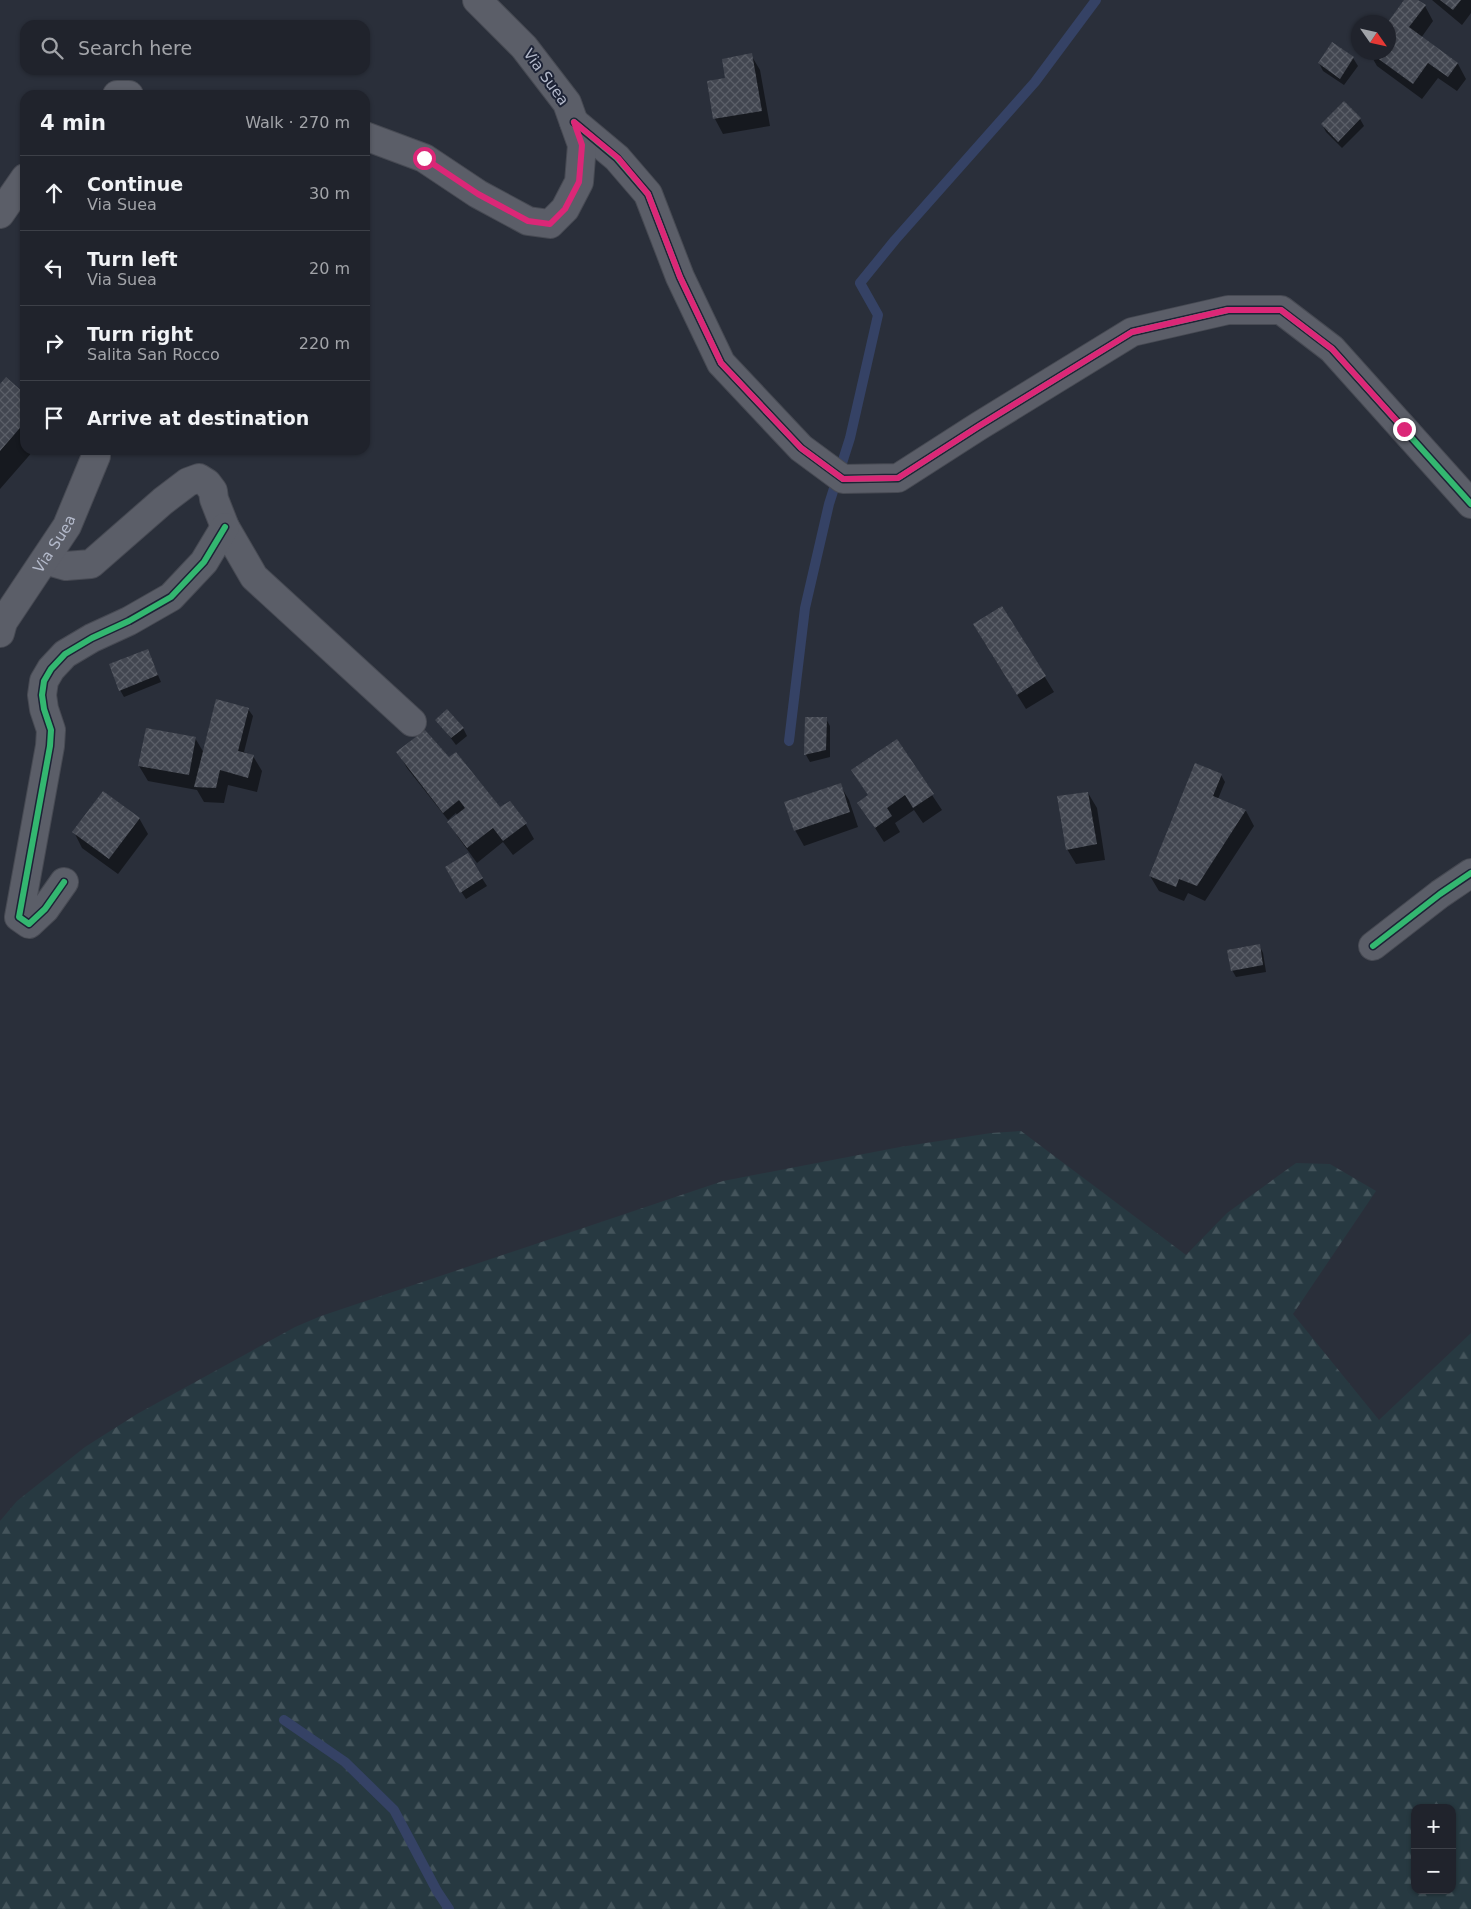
<!DOCTYPE html>
<html lang="en">
<head>
<meta charset="utf-8">
<style>
	:root { --surface:#20232c; --page:#282b34; --text:#f1f3f6; --muted:#a2a4a9; --line:#3d4048 }
	body { margin:0; font-family:"DejaVu Sans",sans-serif; background:var(--page); color:var(--text) }
	.controls { position:absolute; right:15px; bottom:15px; display:grid; overflow:hidden; border-radius:10px; box-shadow:0 1px 4px #0004 }
	.controls button { width:45px; height:45px; display:grid; place-items:center; padding:0; border:0; border-bottom:1px solid var(--line); background:var(--surface); color:var(--text); font:25px sans-serif }
	.compass { position:absolute; left:1351px; top:15px; width:45px; height:45px; border-radius:50%; background:var(--surface); box-shadow:0 1px 4px #0004; rotate:124deg }
	.stop { position:absolute; width:15px; height:15px; margin:-11px; border:4px solid #db2777; border-radius:50%; background:#fff }
	.stop.end { background:#db2777; border-color:#fff; box-shadow:0 1px 5px #0008 }
	.list { margin:0; padding:0; list-style:none }
	h2 { display:flex; justify-content:space-between; align-items:center; height:65px; margin:0; padding:0 20px; font-size:21px }
	h2 small { font-size:16px; font-weight:400; color:var(--muted) }
	.list li { display:grid; grid-template-columns:32px 1fr auto; gap:15px; align-items:center; box-sizing:border-box; height:75px; padding:0 20px; border-top:1px solid var(--line) }
	.list b { display:block; font-size:19px; white-space:nowrap }
	.list p { margin:0; font-size:16px; white-space:nowrap; color:var(--muted) }
	.list em { font-size:16px; font-style:normal; color:var(--muted) }
	.icon { flex:none; width:28px; height:28px; fill:none; stroke:currentColor; stroke-width:2; stroke-linecap:round; stroke-linejoin:round }
	.map { position:relative; flex:none; width:1471px; height:1909px; overflow:hidden }
	.search { position:absolute; background:var(--surface); box-shadow:0 1px 4px #0004; left:20px; top:20px; width:350px; height:55px; display:flex; align-items:center; gap:12px; box-sizing:border-box; padding:0 18px; border-radius:15px; color:var(--muted); font-size:19px }
	.panel { position:absolute; background:var(--surface); box-shadow:0 1px 4px #0004; left:20px; top:90px; width:350px; height:365px; border-radius:15px }
	.map>svg:first-child { display:block }
	.forest { fill:url(#forest-firs); fill-rule:evenodd }
	.shadow { fill:#0007 }
	.lines { fill:none; stroke-linecap:round; stroke-linejoin:round }
	.stream { stroke:#354265; stroke-width:10 }
	.building { fill:url(#building-cross-hatch) }
	.minor-casing { stroke:#474a53; stroke-width:30 }
	.minor { stroke:#5b5e68; stroke-width:28 }
	.cycleway-casing { stroke:#1d2336; stroke-width:9 }
	.cycleway { stroke:#33b770; stroke-width:6 }
	.route { stroke:#db2777; stroke-width:6 }
	.labels { text-anchor:middle; stroke-width:4; stroke-linejoin:round; paint-order:stroke }
	.street-label { font-size:15px; fill:#b4bacb; stroke:#1d2336 }
</style>
</head>
<body>
<div class="map">
<svg width="1471" height="1909" viewBox="0 0 1471 1909">
	<defs>
		<pattern id="forest-firs" width="22" height="20" patternUnits="userSpaceOnUse" patternTransform="scale(1.25)"><rect width="22" height="20" fill="#273941"/><path d="M5 1l3.5 6h-7zM16 11l3.5 6h-7z" fill="#44545b"/></pattern>
		<pattern id="building-cross-hatch" width="8" height="8" patternUnits="userSpaceOnUse" patternTransform="scale(1.25)"><rect width="8" height="8" fill="#424650"/><path d="M0 0l8 8M0 8l8-8" fill="none" stroke="#5b5f68"/></pattern>
	</defs>
	<rect width="100%" height="100%" fill="#2a2f3a"/>
	<!-- forest -->
	<path class="forest" d="M 1021,1131 L 1186,1255 L 1227,1213 L 1296,1163 L 1330,1164 L 1376,1191 L 1293,1314 L 1379,1420 L 1471,1333 L 1471,1909 L 0,1909 L 0,1521 L 17,1501 L 85,1447 L 137,1414 L 295,1327 L 321,1316 L 723,1181 L 900,1147 L 991,1133 ZM 1415,1808 L 1452,1808 L 1452,1890 L 1415,1890 Z"/>
	<!-- shadow -->
	<path class="shadow" d="M 1406,0 L 1416,0 L 1425,6 L 1433,21 L 1421,38 L 1458,64 L 1466,79 L 1457,91 L 1438,78 L 1422,99 L 1377,66 L 1369,52 L 1388,52 Z
		M 1432,0 L 1471,0 L 1471,13 L 1462,25 Z
		M 1332,44 L 1353,58 L 1358,66 L 1344,85 L 1323,71 L 1319,63 Z
		M 751,55 L 760,70 L 770,126 L 723,134 L 715,119 L 726,79 Z
		M 1360,119 L 1364,126 L 1342,148 L 1326,132 L 1322,124 Z
		M 0,386 L 25,395 L 25,450 L 34,450 L 0,489 Z
		M 1002,607 L 1054,692 L 1026,709 L 983,640 Z
		M 147,650 L 161,682 L 124,697 L 120,690 Z
		M 248,709 L 253,716 L 244,752 L 253,756 L 262,771 L 257,792 L 228,785 L 224,803 L 204,802 L 197,790 L 148,781 L 139,766 L 195,738 L 204,753 Z
		M 826,719 L 830,726 L 830,757 L 810,762 L 806,755 Z
		M 437,720 L 463,728 L 467,736 L 456,745 Z
		M 896,741 L 942,810 L 923,823 L 914,810 L 895,823 L 900,832 L 884,842 L 859,803 L 869,796 Z
		M 398,752 L 525,823 L 534,839 L 513,855 L 503,842 L 477,863 L 458,837 L 449,822 L 457,815 L 456,813 L 448,820 L 407,768 Z
		M 1221,775 L 1225,782 L 1218,799 L 1246,811 L 1254,826 L 1205,901 L 1188,893 L 1184,901 L 1159,891 L 1150,876 Z
		M 840,785 L 849,800 L 858,827 L 804,846 L 795,830 Z
		M 1088,793 L 1097,808 L 1105,860 L 1076,864 L 1067,849 Z
		M 139,818 L 148,834 L 118,874 L 82,848 L 74,832 Z
		M 467,855 L 487,886 L 466,899 L 446,868 Z
		M 1259,945 L 1263,953 L 1266,972 L 1236,977 L 1232,970 Z"/>
	<g class="lines">
		<!-- stream -->
		<path class="stream" d="M 789,741 L 805,608 L 829,504 L 850,438 L 878,315 L 860,283 L 895,240 L 1035,82 L 1096,0
			M 284,1720 L 345,1762 L 394,1810 L 437,1891 L 449,1909"/>
	</g>
	<!-- building -->
	<path class="building" d="M 1404,0 L 1418,0 L 1426,5 L 1409,27 L 1458,63 L 1448,77 L 1428,63 L 1413,84 L 1369,52 L 1388,52 L 1388,22 Z
		M 1440,0 L 1461,0 L 1453,10 Z
		M 1332,42 L 1354,57 L 1340,79 L 1318,63 Z
		M 752,53 L 762,111 L 713,119 L 707,81 L 725,78 L 722,59 Z
		M 1344,101 L 1361,118 L 1338,142 L 1321,124 Z
		M 6,377 L 25,394 L 25,422 L 0,451 L 0,384 Z
		M 1002,606 L 1046,676 L 1017,695 L 973,624 Z
		M 148,649 L 158,675 L 119,691 L 109,664 Z
		M 216,699 L 249,708 L 238,751 L 254,755 L 248,778 L 220,770 L 216,788 L 194,787 Z
		M 447,709 L 464,728 L 451,738 L 435,720 Z
		M 805,717 L 827,717 L 826,750 L 804,755 Z
		M 146,728 L 196,737 L 189,775 L 138,766 Z
		M 425,730 L 449,757 L 456,752 L 500,807 L 510,801 L 527,823 L 503,841 L 493,828 L 467,848 L 447,822 L 465,808 L 459,800 L 443,813 L 396,752 Z
		M 897,739 L 934,794 L 913,808 L 905,795 L 887,808 L 892,816 L 875,828 L 857,803 L 868,795 L 851,770 Z
		M 1195,763 L 1222,774 L 1213,796 L 1246,810 L 1197,886 L 1179,879 L 1176,887 L 1149,876 Z
		M 841,783 L 850,812 L 794,831 L 784,802 Z
		M 103,791 L 140,818 L 109,859 L 72,832 Z
		M 1088,792 L 1097,844 L 1066,850 L 1057,796 Z
		M 468,853 L 483,878 L 460,893 L 445,867 Z
		M 1260,944 L 1263,965 L 1231,971 L 1227,950 Z"/>
	<g class="lines">
		<!-- minor casing -->
		<g class="minor-casing">
			<g id="minor">
				<path d="M 117,95 L 129,95"/>
				<path d="M 574,122 L 617,158 L 648,194 L 680,277 L 721,363 L 801,448 L 843,479 L 898,478 L 979,426 L 1132,332 L 1228,310 L 1281,310 L 1332,349 L 1471,504"/>
				<path d="M 365,136 L 424,158 L 478,194 L 528,221 L 550,224 L 565,209 L 579,182 L 582,145 L 567,103 L 524,47 L 477,0"/>
				<path d="M 0,214 L 25,178"/>
				<path d="M 45,560 L 66,566 L 91,564 L 163,501 L 188,482 L 199,478 L 207,483 L 213,491 L 214,499 L 225,527 L 254,577 L 412,722"/>
				<path id="s1" d="M 0,633 L 3,622 L 67,526 L 96,456 L 96,450"/>
				<path d="M 64,882 L 45,909 L 29,924 L 19,917 L 50,746 L 51,730 L 44,709 L 42,695 L 44,681 L 51,669 L 65,654 L 92,638 L 129,621 L 171,597 L 204,562 L 225,527"/>
				<path d="M 1373,946 L 1440,894 L 1471,873"/>
			</g>
		</g>
		<!-- minor -->
		<use href="#minor" class="minor"/>
		<!-- cycleway casing -->
		<g class="cycleway-casing">
			<path id="cycleway" d="M 574,122 L 617,158 L 648,194 L 680,277 L 721,363 L 801,448 L 843,479 L 898,478 L 979,426 L 1132,332 L 1228,310 L 1281,310 L 1332,349 L 1471,504
				M 64,882 L 45,909 L 29,924 L 19,917 L 50,746 L 51,730 L 44,709 L 42,695 L 44,681 L 51,669 L 65,654 L 92,638 L 129,621 L 171,597 L 204,562 L 225,527
				M 1373,946 L 1440,894 L 1471,873"/>
		</g>
		<!-- cycleway -->
		<use href="#cycleway" class="cycleway"/>
	</g>
	<g class="lines">
		<!-- route -->
		<path class="route" d="M 424,158 L 478,194 L 528,221 L 550,224 L 565,209 L 579,182 L 582,145 L 574,122 L 618,158 L 648,194 L 680,277 L 721,363 L 801,448 L 843,479 L 898,478 L 979,426 L 1132,332 L 1228,310 L 1281,310 L 1332,349 L 1404,429"/>
	</g>
	<g class="labels">
		<!-- street labels -->
		<g class="street-label">
			<text transform="translate(546 77) rotate(54)" y="5">Via Suea</text>
			<text dy="5" stroke="none"><textPath href="#s1" startOffset="105">Via Suea</textPath></text>
		</g>
	</g>
</svg>
<div class="controls">
<button>+</button>
<button>−</button>
</div>
<svg class="compass" viewBox="-18 -18 36 36"><path d="M0-13l5 13h-10z" fill="#e53935"/><path d="M0 13l5-13h-10z" fill="#a2a4a9"/></svg>
<div class="stop" style="left:424px;top:158px"></div>
<div class="stop end" style="left:1404px;top:429px"></div>
<div class="search"><svg class="icon" aria-label="search" viewBox="0 0 24 24"><circle cx="10" cy="10" r="6"/><path d="M15 15l6 6"/></svg>Search here</div>
<section class="panel">
<h2>4 min<small>Walk · 270 m</small></h2>
<ul class="list">
<li><svg class="icon" aria-label="ahead" viewBox="0 0 24 24"><path d="M12 20V5M6 11l6-6 6 6"/></svg><div><b>Continue</b><p>Via Suea</p></div><em>30 m</em></li>
<li><svg class="icon" aria-label="left" viewBox="0 0 24 24"><path d="M17 20v-9H6M10 6l-5 5 5 5"/></svg><div><b>Turn left</b><p>Via Suea</p></div><em>20 m</em></li>
<li><svg class="icon" aria-label="right" viewBox="0 0 24 24"><path d="M7 20v-9h11M14 6l5 5-5 5"/></svg><div><b>Turn right</b><p>Salita San Rocco</p></div><em>220 m</em></li>
<li><svg class="icon" aria-label="arrive" viewBox="0 0 24 24"><path d="M6 21V4h12l-3 4 3 4H6"/></svg><div><b>Arrive at destination</b></div></li>
</ul>
</section>
</div>
</body>
</html>
